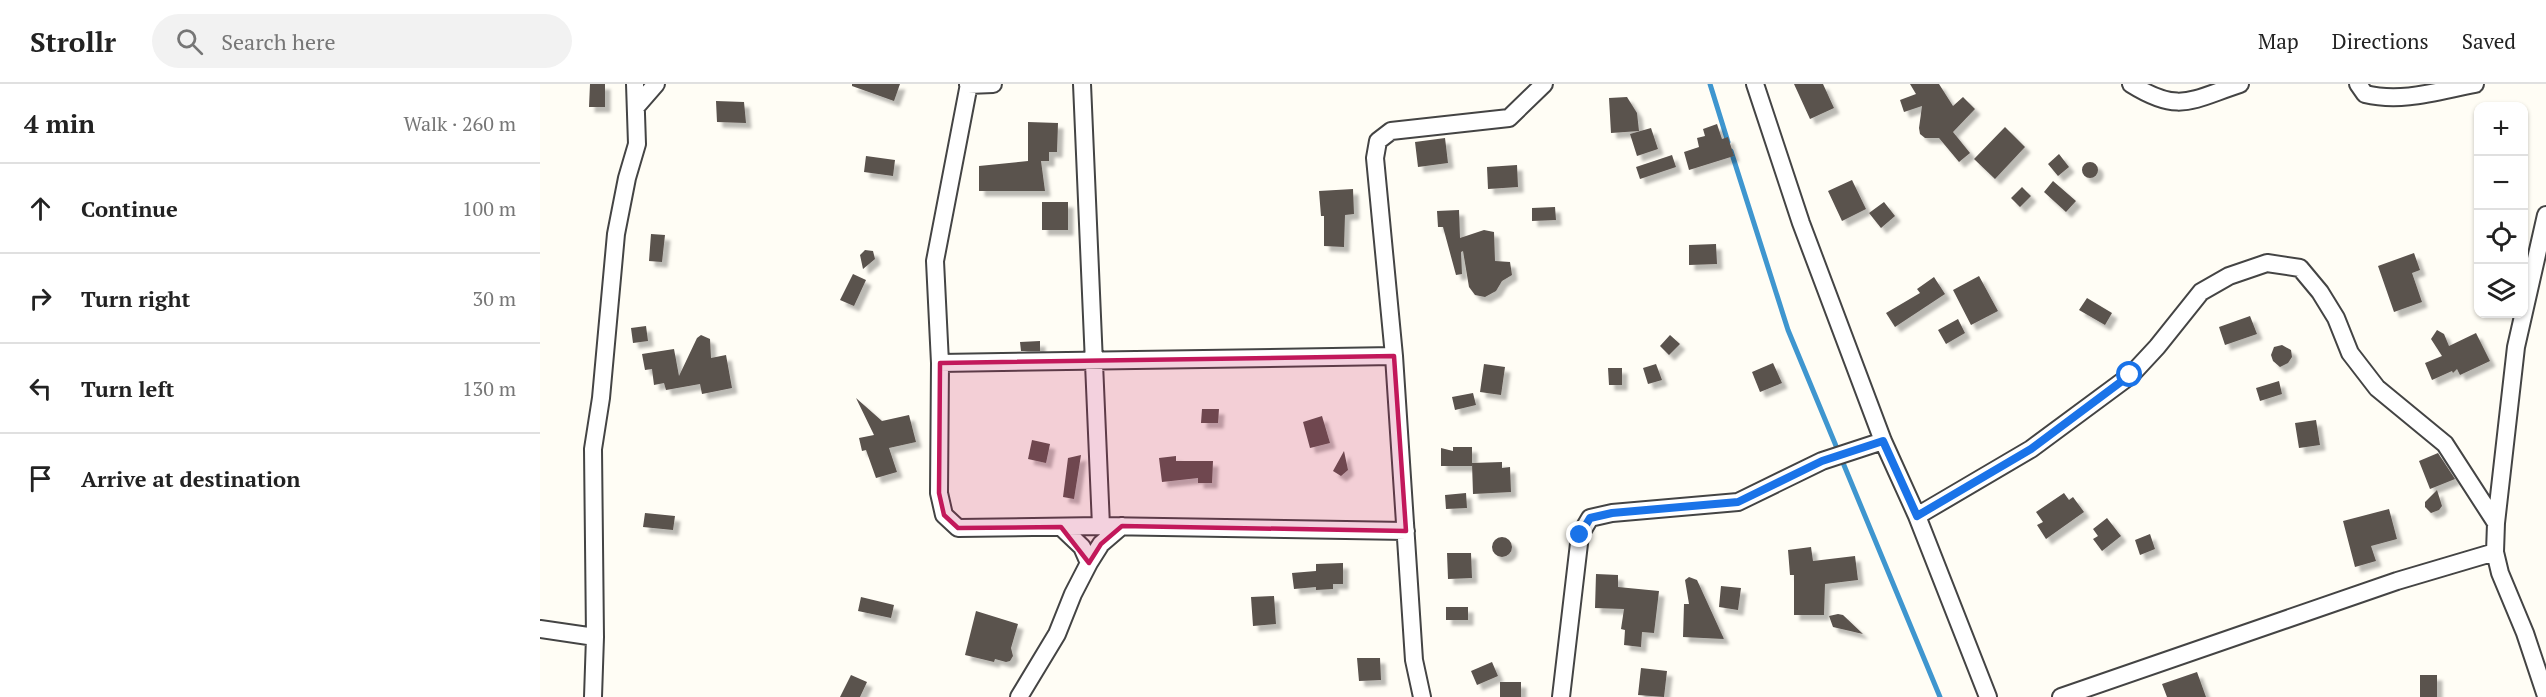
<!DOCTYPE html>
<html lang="en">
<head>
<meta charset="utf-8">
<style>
	:root { --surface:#fff; --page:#f2f2f2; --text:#222; --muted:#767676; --line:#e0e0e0 }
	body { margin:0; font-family:"PT Serif",serif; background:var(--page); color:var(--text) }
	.controls { position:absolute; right:18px; top:18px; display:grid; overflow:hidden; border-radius:12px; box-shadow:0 2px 4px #0004 }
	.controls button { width:54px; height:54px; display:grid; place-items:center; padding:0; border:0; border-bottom:2px solid var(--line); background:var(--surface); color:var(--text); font:30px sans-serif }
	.stop { position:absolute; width:18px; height:18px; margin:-14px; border:4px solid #1a73e8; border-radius:50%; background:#fff }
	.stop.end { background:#1a73e8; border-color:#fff; box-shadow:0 2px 6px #0008 }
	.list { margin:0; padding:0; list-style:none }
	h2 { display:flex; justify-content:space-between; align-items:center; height:78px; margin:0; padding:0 24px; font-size:26px }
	h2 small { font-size:20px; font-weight:400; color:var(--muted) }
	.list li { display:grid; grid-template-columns:39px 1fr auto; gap:18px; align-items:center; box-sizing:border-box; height:90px; padding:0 24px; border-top:2px solid var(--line) }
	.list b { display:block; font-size:22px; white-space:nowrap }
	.list em { font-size:20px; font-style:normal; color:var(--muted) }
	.icon { flex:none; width:33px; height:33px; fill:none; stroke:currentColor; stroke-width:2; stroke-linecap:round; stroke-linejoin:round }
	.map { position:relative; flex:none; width:2006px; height:613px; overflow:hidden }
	header { display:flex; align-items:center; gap:36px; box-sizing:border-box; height:84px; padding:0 30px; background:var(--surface); border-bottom:2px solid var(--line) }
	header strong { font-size:28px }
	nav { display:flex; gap:33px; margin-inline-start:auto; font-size:21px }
	.search { width:420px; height:54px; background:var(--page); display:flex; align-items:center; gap:15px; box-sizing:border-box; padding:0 21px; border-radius:33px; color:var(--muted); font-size:22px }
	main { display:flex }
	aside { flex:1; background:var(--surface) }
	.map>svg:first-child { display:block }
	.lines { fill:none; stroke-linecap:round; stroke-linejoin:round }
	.stream { stroke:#3f96cf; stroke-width:5 }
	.building { fill:#5a524d; filter:url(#shadow) }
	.minor-casing { stroke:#444; stroke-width:20 }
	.minor { stroke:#fff; stroke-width:16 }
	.route { stroke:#1a73e8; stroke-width:8 }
	.marked { fill:#c2185b; fill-opacity:0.2; stroke:#c2185b; stroke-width:4.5; stroke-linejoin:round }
</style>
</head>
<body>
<header>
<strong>Strollr</strong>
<div class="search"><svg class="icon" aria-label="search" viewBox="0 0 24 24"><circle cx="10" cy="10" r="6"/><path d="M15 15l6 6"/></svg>Search here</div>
<nav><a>Map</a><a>Directions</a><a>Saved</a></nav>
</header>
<main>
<aside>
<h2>4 min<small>Walk · 260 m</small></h2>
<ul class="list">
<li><svg class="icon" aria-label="ahead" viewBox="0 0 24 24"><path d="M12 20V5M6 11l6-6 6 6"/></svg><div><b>Continue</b></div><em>100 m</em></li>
<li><svg class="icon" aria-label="right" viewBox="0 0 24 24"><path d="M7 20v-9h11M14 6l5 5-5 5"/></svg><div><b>Turn right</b></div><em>30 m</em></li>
<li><svg class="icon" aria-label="left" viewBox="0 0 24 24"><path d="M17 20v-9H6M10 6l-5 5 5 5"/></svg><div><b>Turn left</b></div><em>130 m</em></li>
<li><svg class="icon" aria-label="arrive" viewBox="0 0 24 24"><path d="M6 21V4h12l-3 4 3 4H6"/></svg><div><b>Arrive at destination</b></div></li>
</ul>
</aside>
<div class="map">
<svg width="2006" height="613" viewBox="0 0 2006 613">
	<defs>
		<filter id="shadow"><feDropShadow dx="5.5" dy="5.5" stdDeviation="1.5" flood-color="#0004"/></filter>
	</defs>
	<rect width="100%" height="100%" fill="#fffdf5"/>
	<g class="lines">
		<!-- stream -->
		<path class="stream" d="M 1170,0 L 1188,58
			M 1191,67 L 1248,246 L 1400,613"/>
	</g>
	<!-- building -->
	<path class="building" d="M 50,0 L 65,0 L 65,23 L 49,23 Z
		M 312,0 L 360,0 L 354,17 L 312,2 Z
		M 1254,0 L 1283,0 L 1294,24 L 1270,35 Z
		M 1370,0 L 1399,0 L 1413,22 L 1423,13 L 1435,25 L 1413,48 L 1430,69 L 1419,78 L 1399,54 L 1385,54 L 1380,50 L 1379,44 L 1382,22 L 1364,28 L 1360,16 L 1376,10 Z
		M 1087,13 L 1097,29 L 1099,47 L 1071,49 L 1069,14 Z
		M 176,17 L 204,18 L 206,39 L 177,38 Z
		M 488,38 L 518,39 L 517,68 L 509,68 L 509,77 L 501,77 L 505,107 L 439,107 L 439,82 L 488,77 Z
		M 1177,40 L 1182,55 L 1188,53 L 1194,72 L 1149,86 L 1144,68 L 1159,63 L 1157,54 L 1165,52 L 1163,45 Z
		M 1465,43 L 1485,63 L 1455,95 L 1434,75 Z
		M 1111,44 L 1118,65 L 1097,72 L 1090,50 Z
		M 905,54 L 908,79 L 878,83 L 875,58 Z
		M 1519,70 L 1529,83 L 1518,92 L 1508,80 Z
		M 1132,71 L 1136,83 L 1100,95 L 1096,83 Z
		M 326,72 L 355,76 L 353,92 L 324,88 Z
		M1542 86a8 8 0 1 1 16 0a8 8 0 1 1-16 0Z
		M 977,81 L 978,103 L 948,105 L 947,83 Z
		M 1312,96 L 1326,125 L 1302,137 L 1288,107 Z
		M 1513,97 L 1536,117 L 1526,128 L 1504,108 Z
		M 1482,103 L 1491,112 L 1480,123 L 1471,114 Z
		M 813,105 L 814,130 L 805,131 L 804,163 L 784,162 L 784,132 L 781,132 L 779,107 Z
		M 502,118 L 528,118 L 528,146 L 502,146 Z
		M 1344,118 L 1355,132 L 1341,144 L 1329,129 Z
		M 1015,123 L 1016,136 L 992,137 L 992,124 Z
		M 919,126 L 920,154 L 944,146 L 954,148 L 955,177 L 970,178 L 972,191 L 962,197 L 956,207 L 945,213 L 935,211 L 929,203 L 923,167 L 921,168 L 922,190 L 916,191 L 903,143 L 898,143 L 897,127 Z
		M 111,150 L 125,151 L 122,178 L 109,177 Z
		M 1176,160 L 1177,180 L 1149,181 L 1149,161 Z
		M 325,166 L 333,167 L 335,175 L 323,185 L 320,171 Z
		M 1874,169 L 1880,186 L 1872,189 L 1882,218 L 1854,228 L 1838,182 Z
		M 313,190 L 326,196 L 314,222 L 300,216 Z
		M 1439,192 L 1458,227 L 1431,241 L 1413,206 Z
		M 1394,193 L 1405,210 L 1355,243 L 1346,229 L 1380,209 L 1377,205 Z
		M 1547,214 L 1572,229 L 1565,241 L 1539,226 Z
		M 1710,232 L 1717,250 L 1685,261 L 1679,243 Z
		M 1418,235 L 1425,249 L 1406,260 L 1398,246 Z
		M 106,242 L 108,257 L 93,259 L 91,244 Z
		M 1897,246 L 1904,250 L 1909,262 L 1936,249 L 1950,277 L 1920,291 L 1917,285 L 1913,289 L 1912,287 L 1892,296 L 1885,279 L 1902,272 L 1891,255 Z
		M 161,251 L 170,255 L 171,274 L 186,271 L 192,304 L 162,310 L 160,300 L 126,306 L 124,299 L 114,301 L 112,285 L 105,286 L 102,270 L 134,265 L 139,292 L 157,254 Z
		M 1130,251 L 1140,260 L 1129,271 L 1120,262 Z
		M 500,257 L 500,267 L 481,267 L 480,258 Z
		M 1742,261 L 1751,266 L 1752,273 L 1748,279 L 1740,283 L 1733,277 L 1731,271 L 1734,263 Z
		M 1233,279 L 1242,299 L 1220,308 L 1212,288 Z
		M 944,280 L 965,283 L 961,311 L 940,308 Z
		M 1116,280 L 1122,296 L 1108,300 L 1103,284 Z
		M 1068,284 L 1082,284 L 1082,301 L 1069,301 Z
		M 1739,297 L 1742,310 L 1720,317 L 1716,304 Z
		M 933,309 L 936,321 L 915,326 L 912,313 Z
		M 316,314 L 342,337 L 369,331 L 376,358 L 349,364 L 357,388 L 336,394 L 326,366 L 322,367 L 319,354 L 334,351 Z
		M 662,325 L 679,325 L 678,339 L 661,339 Z
		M 782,332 L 790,359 L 770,364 L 763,338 Z
		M 1776,336 L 1780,361 L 1759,364 L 1755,339 Z
		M 492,356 L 510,360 L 506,379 L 488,375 Z
		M 913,363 L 932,363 L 932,382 L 901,382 L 901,364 L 913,367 Z
		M 804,367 L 808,386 L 801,392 L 793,387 Z
		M 1898,369 L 1915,395 L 1890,405 L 1879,377 Z
		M 541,371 L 534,415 L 523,413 L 528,374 Z
		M 636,372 L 636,377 L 673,377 L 672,399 L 658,399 L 658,394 L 622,398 L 619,374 Z
		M 962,378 L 962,384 L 970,383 L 971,408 L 933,410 L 932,379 Z
		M 1897,406 L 1902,422 L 1899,426 L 1891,429 L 1885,423 L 1885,418 Z
		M 926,409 L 927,424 L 906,425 L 905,411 Z
		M 1524,409 L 1529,416 L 1533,413 L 1544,428 L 1506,455 L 1497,441 L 1503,438 L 1496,428 Z
		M 1849,425 L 1857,455 L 1831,462 L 1836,477 L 1815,483 L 1803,437 Z
		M 105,429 L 135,432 L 133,446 L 103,443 Z
		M 1567,434 L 1581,452 L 1562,467 L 1553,455 L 1558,452 L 1553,445 Z
		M 1610,450 L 1615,465 L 1600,471 L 1595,456 Z
		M952 463a10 10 0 1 1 20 0a10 10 0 1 1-20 0Z
		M 1271,463 L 1273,477 L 1315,472 L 1318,496 L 1285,500 L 1284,531 L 1254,531 L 1254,491 L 1250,491 L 1248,466 Z
		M 907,469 L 931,469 L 932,494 L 908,495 Z
		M 803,479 L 803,500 L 793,500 L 793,505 L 776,506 L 776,503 L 754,505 L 752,489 L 776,487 L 776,480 Z
		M 1056,490 L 1078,491 L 1078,503 L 1119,507 L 1114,549 L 1102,548 L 1101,563 L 1084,561 L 1085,546 L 1081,545 L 1084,525 L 1055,524 Z
		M 1149,493 L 1157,496 L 1184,555 L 1143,553 L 1144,520 L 1149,520 L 1145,496 Z
		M 1181,502 L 1201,504 L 1198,526 L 1179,523 Z
		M 734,512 L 736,540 L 713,542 L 711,513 Z
		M 321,513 L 354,521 L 351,534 L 318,527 Z
		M 906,523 L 928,523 L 928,536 L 906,536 Z
		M 436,527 L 478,540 L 471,564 L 473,572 L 470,577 L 466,578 L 455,575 L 454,578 L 425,571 Z
		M 1298,530 L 1303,531 L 1323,550 L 1293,543 L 1289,532 Z
		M 817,574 L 840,574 L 841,596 L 819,597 Z
		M 952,578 L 958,592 L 937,601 L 931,587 Z
		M 1101,584 L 1127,587 L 1124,613 L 1098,611 Z
		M 1657,588 L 1666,613 L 1627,613 L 1622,600 Z
		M 311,591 L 327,598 L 320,613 L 300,613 Z
		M 1880,591 L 1897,591 L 1897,613 L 1880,613 Z
		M 960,598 L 981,598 L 981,613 L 960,613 Z"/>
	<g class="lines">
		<!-- minor casing -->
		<g class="minor-casing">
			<path id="minor" d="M 429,0 L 395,177 L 400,279 L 399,409 L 404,431 L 418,444 L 561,442 L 866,447
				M 542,0 L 561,442
				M 1215,0 L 1261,139 L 1343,357 L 1377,432 L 1448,613
				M 1591,0 C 1639,30 1651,16 1700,0
				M 1818,0 L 1825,10 C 1862,19 1898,7 1935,0
				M 428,1 L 453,0
				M 96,23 L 116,0
				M 2006,131 L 1976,263 L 1956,439 L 1955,468 L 1960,489 L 1985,549 L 2006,612
				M 400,279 L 854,272
				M 1377,432 L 1491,365 L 1591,291 L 1617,263 L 1661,208 L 1689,192 L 1727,179 L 1760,184 L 1780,208 L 1796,234 L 1810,269 L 1837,304 L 1905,360 L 1956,439
				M 521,443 L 542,463 L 549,479
				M 0,545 L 55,553 L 53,365 L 61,314 L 76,150 L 87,94 L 97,60 L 95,0
				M 53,613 L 55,553
				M 479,613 L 517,550 L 533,510 L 549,479 L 561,460 L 582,442
				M 882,613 L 874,576 L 854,272 L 835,74 L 838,57 L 851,47 L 969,34 L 1004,0
				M 1021,613 L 1040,451 L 1050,434 L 1072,429 L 1198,418 L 1282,377 L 1343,357
				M 1521,613 L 1857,497 L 1955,468"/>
		</g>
		<!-- minor -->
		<use href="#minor" class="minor"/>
	</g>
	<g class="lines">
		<!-- route -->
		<path class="route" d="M 1040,451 L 1050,434 L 1072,429 L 1198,418 L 1282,377 L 1343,357 L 1377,432 L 1491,365 L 1590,291"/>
	</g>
	<!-- marked area -->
	<path class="marked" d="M 854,272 L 866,447 L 582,442 L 561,460 L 549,479 L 521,443 L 418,444 L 404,431 L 399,409 L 400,279 Z"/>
</svg>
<div class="controls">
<button>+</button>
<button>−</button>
<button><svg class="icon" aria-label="locate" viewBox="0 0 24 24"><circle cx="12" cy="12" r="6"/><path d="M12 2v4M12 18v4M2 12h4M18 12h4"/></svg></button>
<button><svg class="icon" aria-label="layers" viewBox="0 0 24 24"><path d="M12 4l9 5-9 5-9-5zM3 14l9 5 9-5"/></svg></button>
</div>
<div class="stop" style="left:1590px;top:291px"></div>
<div class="stop end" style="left:1040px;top:451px"></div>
</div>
</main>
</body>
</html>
